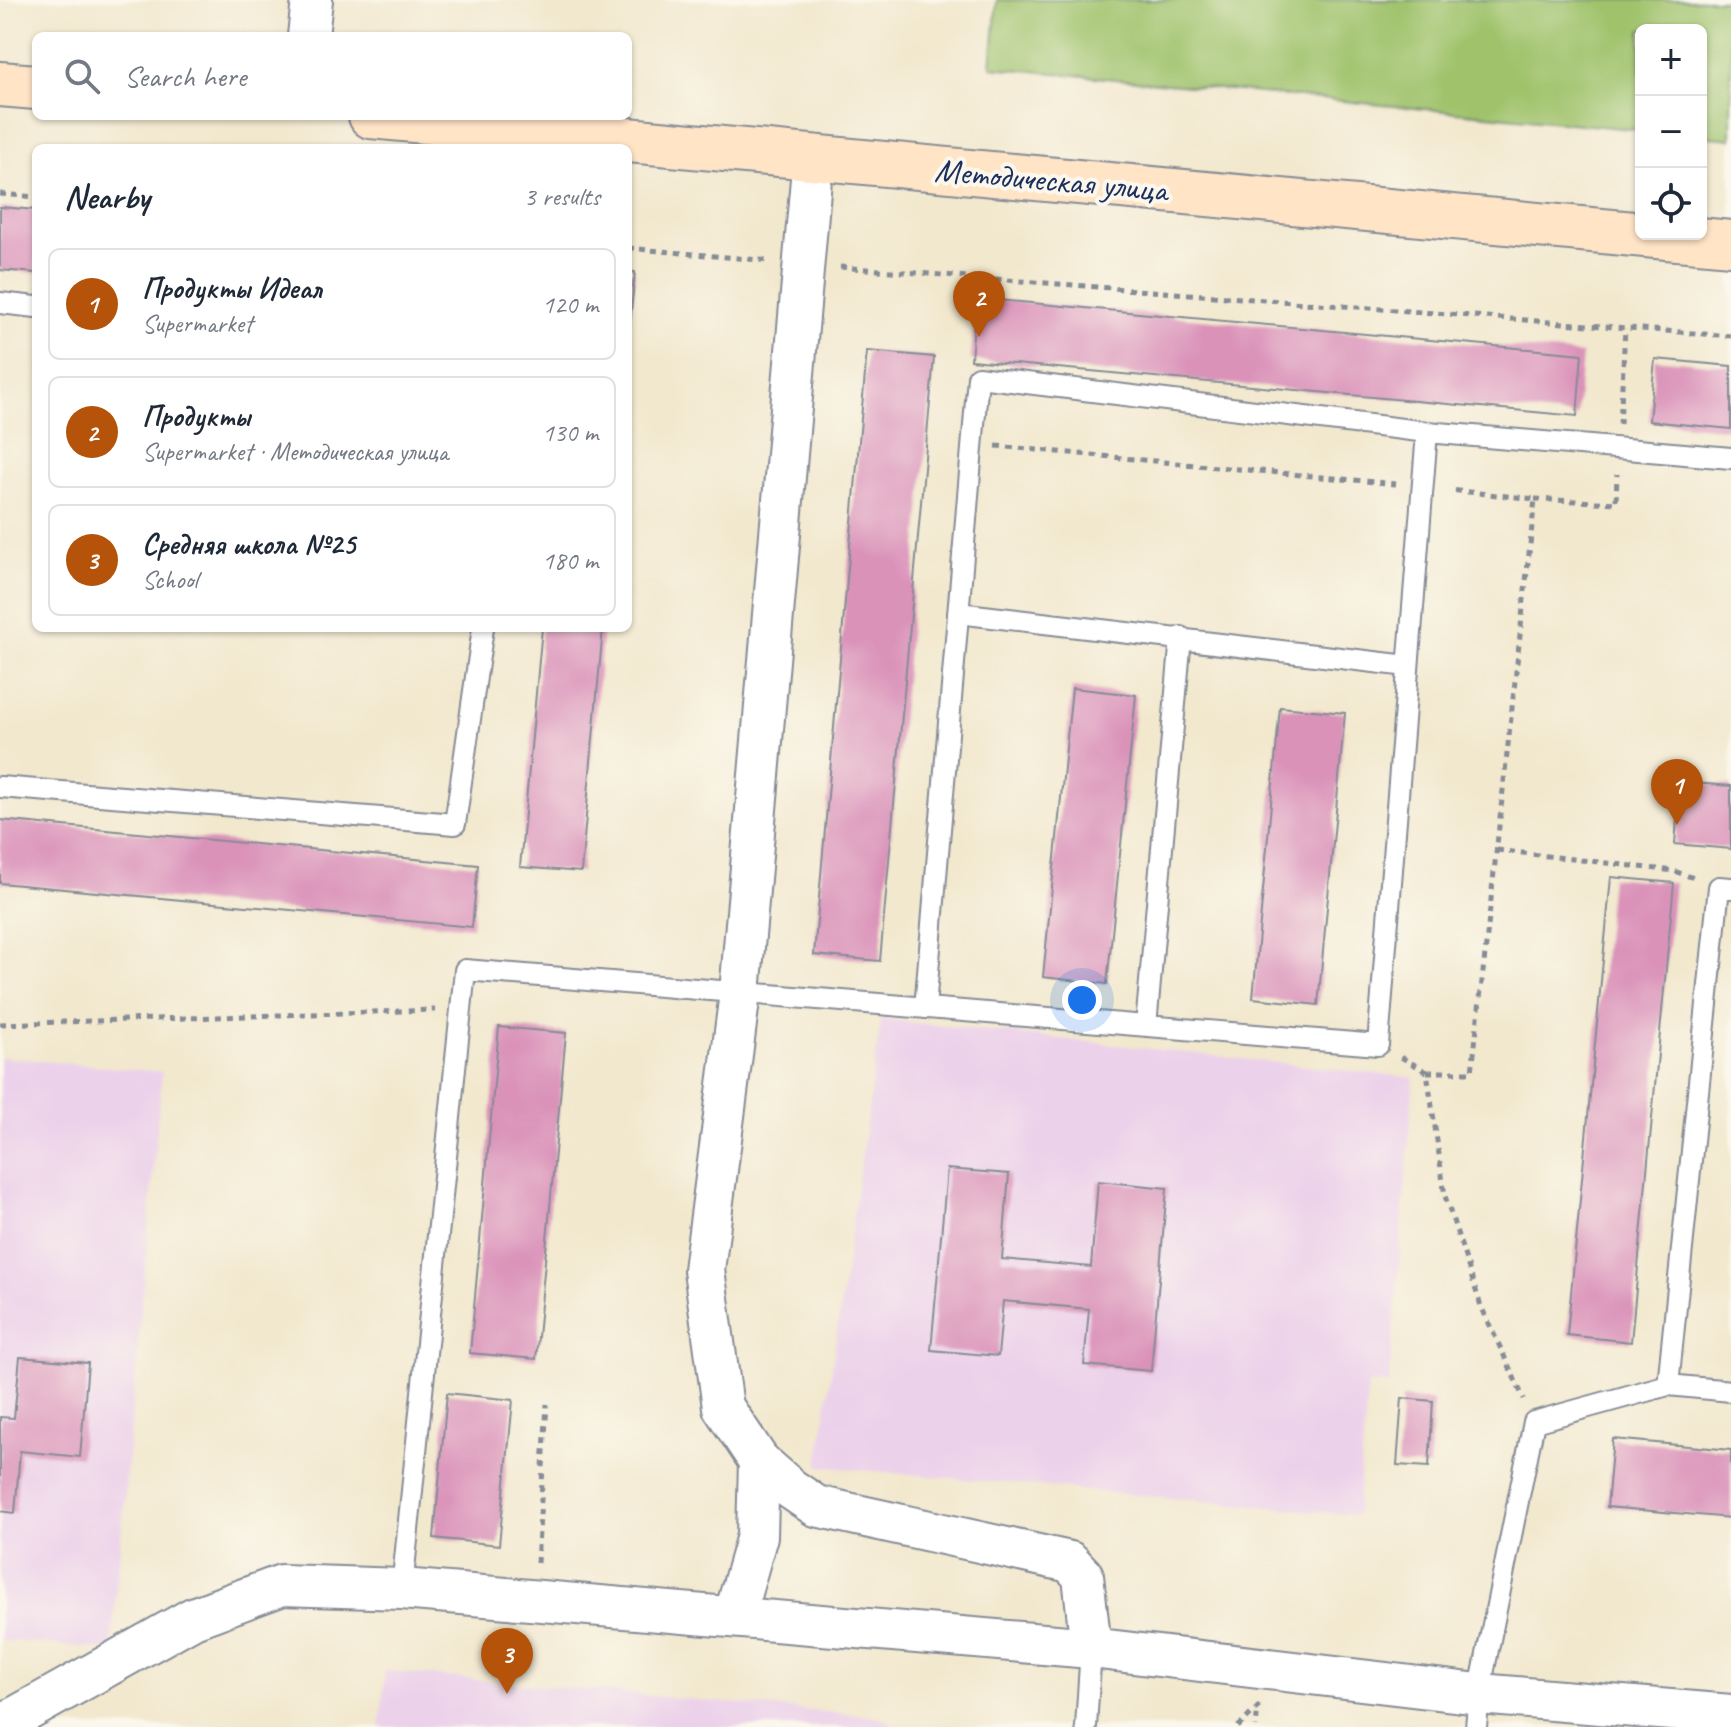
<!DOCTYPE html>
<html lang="en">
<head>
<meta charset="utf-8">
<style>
	:root { --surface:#fff; --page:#f2f2f3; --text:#1f2937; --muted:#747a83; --line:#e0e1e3; --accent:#b45309 }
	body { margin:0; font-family:Caveat,sans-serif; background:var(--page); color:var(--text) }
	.controls { position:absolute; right:24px; top:24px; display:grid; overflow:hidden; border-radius:12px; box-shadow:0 2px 6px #0004 }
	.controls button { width:72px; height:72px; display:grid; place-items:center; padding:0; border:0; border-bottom:2px solid var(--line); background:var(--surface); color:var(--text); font:40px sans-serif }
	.you { position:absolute; left:1082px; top:1000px; width:28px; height:28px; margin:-20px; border:6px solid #fff; border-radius:50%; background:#1a73e8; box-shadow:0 0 0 12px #1a73e833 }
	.badge { display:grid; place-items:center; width:52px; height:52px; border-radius:50%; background:var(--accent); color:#fff; font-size:26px; font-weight:700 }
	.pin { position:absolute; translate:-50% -66px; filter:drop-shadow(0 2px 4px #0008) }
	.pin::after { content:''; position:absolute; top:42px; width:28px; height:24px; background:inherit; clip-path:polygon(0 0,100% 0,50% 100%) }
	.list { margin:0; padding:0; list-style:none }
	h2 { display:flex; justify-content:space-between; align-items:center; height:104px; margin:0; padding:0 32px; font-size:34px }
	h2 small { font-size:26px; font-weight:400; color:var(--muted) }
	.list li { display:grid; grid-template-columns:52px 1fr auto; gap:24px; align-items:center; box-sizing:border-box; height:112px; margin:0 16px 16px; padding:0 16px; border:2px solid var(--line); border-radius:12px }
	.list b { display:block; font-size:30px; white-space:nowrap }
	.list p { margin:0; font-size:26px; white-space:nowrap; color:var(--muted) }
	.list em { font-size:26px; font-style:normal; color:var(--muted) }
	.icon { flex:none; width:44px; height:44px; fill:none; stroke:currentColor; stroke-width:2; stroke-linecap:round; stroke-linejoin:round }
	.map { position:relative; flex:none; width:1731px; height:1727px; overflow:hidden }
	.search { position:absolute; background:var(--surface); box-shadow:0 2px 6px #0004; left:32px; top:32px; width:600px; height:88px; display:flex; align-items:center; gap:20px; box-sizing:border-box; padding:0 28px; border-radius:12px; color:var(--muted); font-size:30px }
	.panel { position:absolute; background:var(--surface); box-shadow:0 2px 6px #0004; left:32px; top:144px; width:600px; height:488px; border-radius:12px }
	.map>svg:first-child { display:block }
	.built { fill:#ecd1ea }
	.green { fill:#9fc26b; stroke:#5d7864; stroke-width:2 }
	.building { fill:#da92b9 }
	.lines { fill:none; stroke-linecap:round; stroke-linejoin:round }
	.lane-casing { stroke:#868c96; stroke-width:24 }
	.street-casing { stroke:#868c96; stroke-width:44 }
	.secondary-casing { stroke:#868c96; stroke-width:48 }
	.path { stroke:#868c96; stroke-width:5; stroke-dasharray:6 6; stroke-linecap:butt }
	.lane { stroke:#fff; stroke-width:20 }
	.street { stroke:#fff; stroke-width:40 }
	.secondary { stroke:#ffe4c6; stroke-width:44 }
	.labels { text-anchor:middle; stroke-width:8; stroke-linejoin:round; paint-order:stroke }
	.street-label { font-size:34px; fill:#1b2f5e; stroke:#fbf7ec }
</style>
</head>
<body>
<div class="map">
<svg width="1731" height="1727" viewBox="0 0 1731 1727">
	<rect width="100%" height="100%" fill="#fbf7ec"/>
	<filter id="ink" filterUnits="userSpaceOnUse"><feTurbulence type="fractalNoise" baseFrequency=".0125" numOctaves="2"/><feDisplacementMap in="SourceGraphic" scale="16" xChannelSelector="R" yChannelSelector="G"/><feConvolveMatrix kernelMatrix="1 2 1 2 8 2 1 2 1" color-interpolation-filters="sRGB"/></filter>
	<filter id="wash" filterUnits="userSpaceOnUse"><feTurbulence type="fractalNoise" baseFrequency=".006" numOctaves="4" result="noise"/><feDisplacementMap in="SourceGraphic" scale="32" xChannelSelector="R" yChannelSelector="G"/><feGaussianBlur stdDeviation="1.8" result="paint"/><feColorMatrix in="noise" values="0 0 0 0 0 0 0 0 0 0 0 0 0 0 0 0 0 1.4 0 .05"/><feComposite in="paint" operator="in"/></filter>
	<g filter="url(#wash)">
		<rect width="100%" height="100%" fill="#f2e8ce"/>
		<!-- built -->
		<path class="built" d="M 881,1019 L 1414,1078 L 1389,1384 L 1368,1383 L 1357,1515 L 818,1466 Z
			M 0,1057 L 162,1072 L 111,1650 L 0,1640 Z
			M 385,1671 L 878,1717 L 896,1727 L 380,1727 Z"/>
		<!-- green -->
		<path class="green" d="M 997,0 L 1731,0 L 1731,139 L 1701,136 L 1701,30 L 1641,30 L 1641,130 L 991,67 Z"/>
		<g id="blocks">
			<!-- building -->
			<path class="building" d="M 0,207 L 36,210 L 36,273 L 0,270 Z
				M 628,271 L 635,272 L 630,322 L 628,322 Z
				M 976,298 L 1582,354 L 1577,416 L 971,360 Z
				M 867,351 L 934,357 L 880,961 L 814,955 Z
				M 1655,359 L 1731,366 L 1731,429 L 1649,421 Z
				M 542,628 L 603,628 L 581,872 L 520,867 Z
				M 1072,688 L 1136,695 L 1107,984 L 1043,977 Z
				M 1280,707 L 1345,713 L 1318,1005 L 1253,998 Z
				M 1680,782 L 1731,786 L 1731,849 L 1675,844 Z
				M 0,820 L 478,865 L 472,927 L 0,883 Z
				M 1611,877 L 1674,883 L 1631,1342 L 1567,1335 Z
				M 499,1027 L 566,1033 L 536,1359 L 470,1353 Z
				M 947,1169 L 1009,1174 L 1002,1259 L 1091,1267 L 1098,1181 L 1167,1188 L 1151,1371 L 1084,1365 L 1089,1309 L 1003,1301 L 998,1356 L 931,1350 Z
				M 20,1357 L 88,1363 L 80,1457 L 20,1451 L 15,1513 L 0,1511 L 0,1417 L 14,1418 Z
				M 447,1393 L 513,1400 L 499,1545 L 434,1538 Z
				M 1402,1398 L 1433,1401 L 1429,1467 L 1397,1465 Z
				M 1613,1439 L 1731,1450 L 1731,1518 L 1607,1507 Z"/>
		</g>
	</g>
	<g filter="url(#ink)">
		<use href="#blocks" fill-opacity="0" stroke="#868c96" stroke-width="2"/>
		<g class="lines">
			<!-- lane casing -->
			<g class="lane-casing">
				<path id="lane" d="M 0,303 L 36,307
					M 958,613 L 1408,666
					M 0,787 L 455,824 L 483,628
					M 1731,888 L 1719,887 L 1668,1385 L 1731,1391
					M 925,1008 L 978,377 L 1427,432 L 1731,458
					M 1146,1026 L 1181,637
					M 402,1589 L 465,970 L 1378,1045 L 1427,432
					M 1086,1727 L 1091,1648
					M 1476,1727 L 1479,1694 L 1534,1422 L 1668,1385"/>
			</g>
			<!-- street casing -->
			<g class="street-casing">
				<path id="street" d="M 308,36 L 312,0
					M 813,156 L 740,993 L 704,1270 L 723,1407 L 759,1461 L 791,1489 L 816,1506 L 1070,1562 L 1083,1576 L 1091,1648
					M 734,1617 L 757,1536 L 759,1461
					M 0,1726 L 193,1618 L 282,1585 L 402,1589 L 1091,1648 L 1479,1694 L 1731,1715"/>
			</g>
			<!-- secondary casing -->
			<g class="secondary-casing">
				<path id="secondary" d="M 0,84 L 36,87
					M 371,116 L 1731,243"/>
			</g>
			<!-- path -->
			<path class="path" d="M 0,194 L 36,197
				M 628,248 L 770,261
				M 840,267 L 1731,336
				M 1620,424 L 1625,328
				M 996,446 L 1396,484
				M 1535,499 L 1616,503 L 1617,474
				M 1497,850 L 1674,871 L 1697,879
				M 0,1024 L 435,1010
				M 1401,1057 L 1427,1072 L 1445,1196 L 1481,1306 L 1524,1399
				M 1427,1072 L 1472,1072 L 1535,499 L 1450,490
				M 537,1563 L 547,1404
				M 1238,1727 L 1258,1707 L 1256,1727"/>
			<!-- lane -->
			<use href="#lane" class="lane"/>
			<!-- street -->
			<use href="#street" class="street"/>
			<!-- secondary -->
			<use href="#secondary" class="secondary"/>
		</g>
	</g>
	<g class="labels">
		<!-- street labels -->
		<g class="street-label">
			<text transform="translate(1051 179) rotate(5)" y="12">Методическая улица</text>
		</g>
	</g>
</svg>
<div class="controls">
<button>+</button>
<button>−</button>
<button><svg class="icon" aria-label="locate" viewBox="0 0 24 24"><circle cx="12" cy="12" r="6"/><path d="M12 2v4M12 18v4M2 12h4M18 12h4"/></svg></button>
</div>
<div class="you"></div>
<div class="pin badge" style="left:1677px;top:825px">1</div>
<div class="pin badge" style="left:979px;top:337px">2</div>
<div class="pin badge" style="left:507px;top:1694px">3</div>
<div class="search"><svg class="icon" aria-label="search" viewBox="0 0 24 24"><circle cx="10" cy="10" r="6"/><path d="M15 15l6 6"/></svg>Search here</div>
<section class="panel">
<h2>Nearby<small>3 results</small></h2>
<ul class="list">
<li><span class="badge">1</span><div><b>Продукты Идеал</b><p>Supermarket</p></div><em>120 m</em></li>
<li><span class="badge">2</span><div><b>Продукты</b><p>Supermarket · Методическая улица</p></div><em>130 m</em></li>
<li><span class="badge">3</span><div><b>Средняя школа №25</b><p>School</p></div><em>180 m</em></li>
</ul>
</section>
</div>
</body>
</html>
